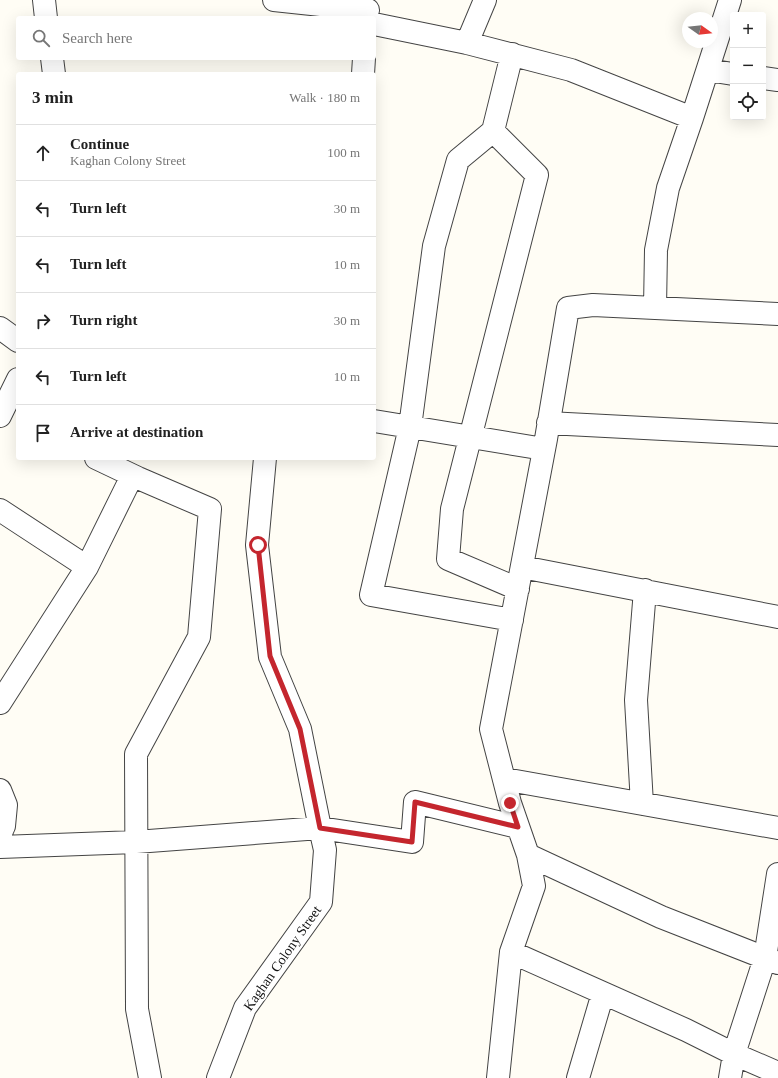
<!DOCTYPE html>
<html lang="en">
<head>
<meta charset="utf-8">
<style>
	:root { --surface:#fff; --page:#f2f2f2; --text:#222; --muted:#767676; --line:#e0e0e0 }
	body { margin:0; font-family:"Times New Roman",serif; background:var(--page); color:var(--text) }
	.controls { position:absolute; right:12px; top:12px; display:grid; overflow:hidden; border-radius:4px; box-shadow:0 4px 16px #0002 }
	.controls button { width:36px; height:36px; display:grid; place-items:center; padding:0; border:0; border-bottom:1px solid var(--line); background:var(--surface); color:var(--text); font:20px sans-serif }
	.compass { position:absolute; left:682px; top:12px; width:36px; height:36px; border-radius:50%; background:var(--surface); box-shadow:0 4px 16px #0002; rotate:105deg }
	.stop { position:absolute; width:12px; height:12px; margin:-9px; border:3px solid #c4262e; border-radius:50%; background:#fff }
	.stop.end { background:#c4262e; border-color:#fff; box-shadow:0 1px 4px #0008 }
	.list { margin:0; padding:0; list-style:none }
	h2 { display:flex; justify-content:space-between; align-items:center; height:52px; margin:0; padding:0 16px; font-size:17px }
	h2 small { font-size:13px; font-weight:400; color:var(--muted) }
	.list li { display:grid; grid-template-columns:26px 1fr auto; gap:12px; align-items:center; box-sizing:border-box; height:56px; padding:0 16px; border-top:1px solid var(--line) }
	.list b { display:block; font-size:15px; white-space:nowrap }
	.list p { margin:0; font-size:13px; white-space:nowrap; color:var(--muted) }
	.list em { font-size:13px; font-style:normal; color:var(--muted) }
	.icon { flex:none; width:22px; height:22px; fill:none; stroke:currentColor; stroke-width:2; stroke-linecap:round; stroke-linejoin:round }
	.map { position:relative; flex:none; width:778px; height:1078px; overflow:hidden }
	.search { position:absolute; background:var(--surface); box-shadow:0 4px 16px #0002; left:16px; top:16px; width:360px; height:44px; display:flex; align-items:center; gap:10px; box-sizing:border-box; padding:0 14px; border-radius:4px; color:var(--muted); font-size:15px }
	.panel { position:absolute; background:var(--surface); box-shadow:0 4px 16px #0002; left:16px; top:72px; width:360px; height:388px; border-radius:4px }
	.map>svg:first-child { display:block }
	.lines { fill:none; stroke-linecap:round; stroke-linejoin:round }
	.minor-casing { stroke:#444; stroke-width:24 }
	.minor { stroke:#fff; stroke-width:22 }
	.route { stroke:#c4262e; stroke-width:5 }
	.labels { text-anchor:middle; stroke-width:4; stroke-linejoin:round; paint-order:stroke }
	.street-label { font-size:14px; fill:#111; stroke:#fff }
</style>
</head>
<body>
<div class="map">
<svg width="778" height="1078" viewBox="0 0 778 1078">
	<rect width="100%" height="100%" fill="#fffdf5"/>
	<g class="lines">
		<!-- minor casing -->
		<g class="minor-casing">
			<path id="minor" d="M 44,0 L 46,18
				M 274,0 L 368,10
				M 374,24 L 467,43 L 571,70 L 692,118
				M 467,43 L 485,0
				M 52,58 L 54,74
				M 708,70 L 733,74
				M 363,74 L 364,58
				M 763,78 L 778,80
				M 493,131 L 537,175 L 452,509 L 448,559 L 518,589
				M 655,308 L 656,250 L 668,188 L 692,118 L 730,0
				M 0,328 L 18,341
				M 0,416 L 18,379
				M 374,421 L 544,449
				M 548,423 L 778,435
				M 96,458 L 138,478 L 210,509 L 199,637 L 136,754 L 137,1009 L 150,1078
				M 0,510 L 87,567 L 0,703
				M 87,567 L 132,476
				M 522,567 L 778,617
				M 512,620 L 371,595 L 410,427 L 434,246 L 458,160 L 493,131 L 512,54
				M 504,779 L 778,828
				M 0,790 L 6,805 L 4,826 L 0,835
				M 642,804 L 636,700 L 645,590
				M 0,847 L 136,842 L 320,828 L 412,842 L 415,802 L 518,827
				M 528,855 L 661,917 L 778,963
				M 511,952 L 686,1030 L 734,1054 L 778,1073
				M 218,1078 L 245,1008 L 321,902 L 325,850 L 320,828 L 300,729 L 270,657 L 257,545 L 265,458
				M 498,1078 L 511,952 L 534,886 L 528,855 L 510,803 L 491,729 L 546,439 L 568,308 L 593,305 L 778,314
				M 578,1078 L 603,993
				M 730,1078 L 734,1054 L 765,958 L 778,874"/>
		</g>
		<!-- minor -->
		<use href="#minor" class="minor"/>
	</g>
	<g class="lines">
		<!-- route -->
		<path class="route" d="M 258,545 L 270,656 L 300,729 L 320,828 L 412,842 L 415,802 L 518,827 L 510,803"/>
	</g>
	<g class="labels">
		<!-- street labels -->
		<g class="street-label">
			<text transform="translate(282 958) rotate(-55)" y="5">Kaghan Colony Street</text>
		</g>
	</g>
</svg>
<div class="controls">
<button>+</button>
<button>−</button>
<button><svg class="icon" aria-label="locate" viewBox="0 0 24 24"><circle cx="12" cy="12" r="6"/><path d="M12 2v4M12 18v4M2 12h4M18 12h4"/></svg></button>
</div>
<svg class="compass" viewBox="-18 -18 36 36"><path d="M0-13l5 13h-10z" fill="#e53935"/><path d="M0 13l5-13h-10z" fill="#767676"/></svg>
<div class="stop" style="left:258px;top:545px"></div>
<div class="stop end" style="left:510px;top:803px"></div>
<div class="search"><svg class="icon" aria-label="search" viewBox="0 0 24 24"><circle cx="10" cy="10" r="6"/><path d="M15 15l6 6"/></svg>Search here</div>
<section class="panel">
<h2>3 min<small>Walk · 180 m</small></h2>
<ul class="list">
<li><svg class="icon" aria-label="ahead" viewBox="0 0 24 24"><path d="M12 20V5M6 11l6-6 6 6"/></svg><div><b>Continue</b><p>Kaghan Colony Street</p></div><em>100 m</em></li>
<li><svg class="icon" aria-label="left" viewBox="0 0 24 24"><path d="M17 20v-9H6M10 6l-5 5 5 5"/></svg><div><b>Turn left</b></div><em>30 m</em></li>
<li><svg class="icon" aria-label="left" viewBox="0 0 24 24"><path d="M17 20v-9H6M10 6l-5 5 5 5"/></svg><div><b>Turn left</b></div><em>10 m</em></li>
<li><svg class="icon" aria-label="right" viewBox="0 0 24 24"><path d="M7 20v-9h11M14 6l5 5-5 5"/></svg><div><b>Turn right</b></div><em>30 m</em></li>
<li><svg class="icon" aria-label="left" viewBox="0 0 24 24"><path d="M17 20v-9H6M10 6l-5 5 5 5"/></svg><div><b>Turn left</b></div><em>10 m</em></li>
<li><svg class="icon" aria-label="arrive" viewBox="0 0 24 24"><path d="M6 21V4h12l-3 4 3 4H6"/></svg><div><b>Arrive at destination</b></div></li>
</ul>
</section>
</div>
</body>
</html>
